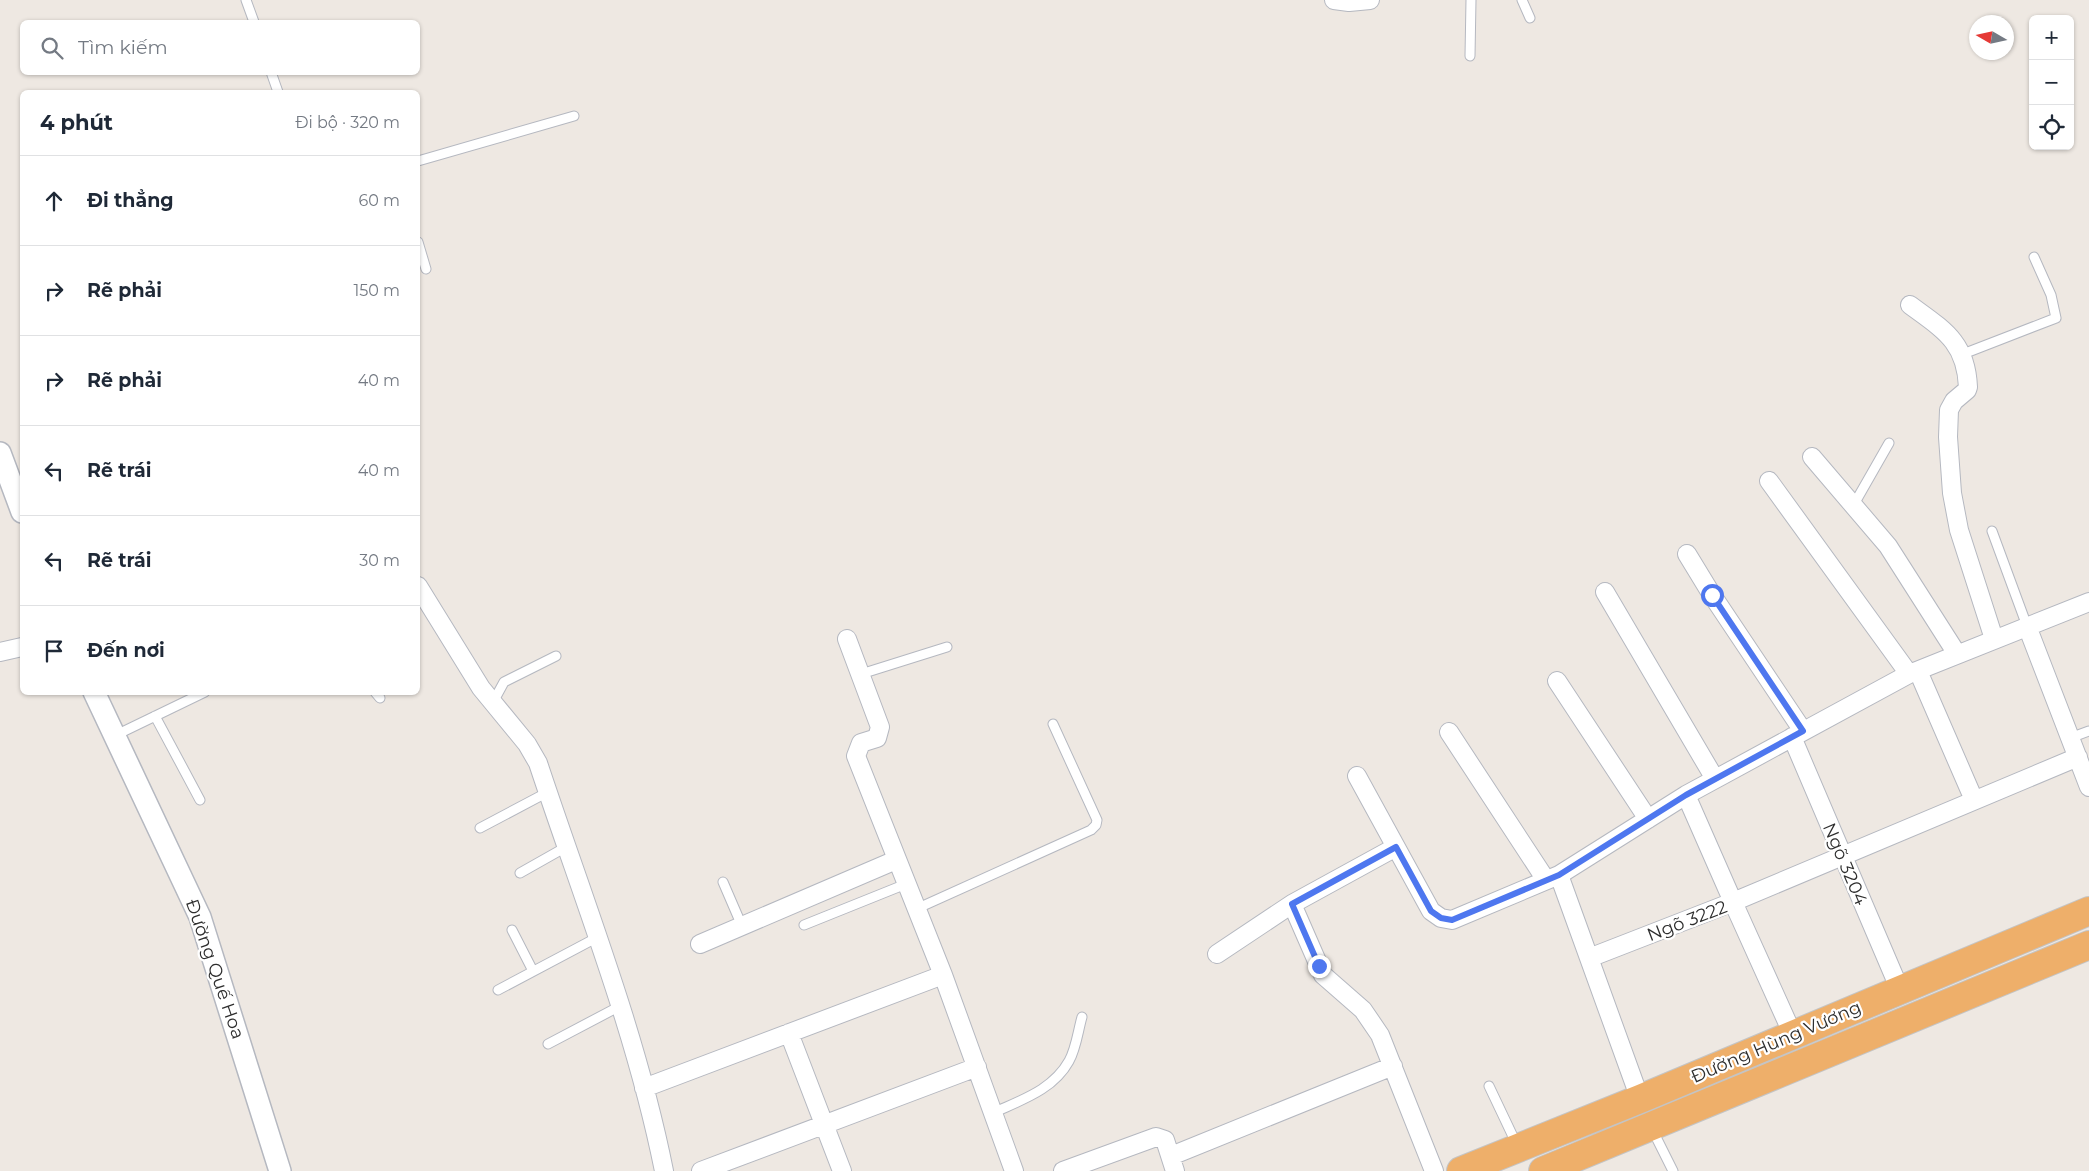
<!DOCTYPE html>
<html lang="vi">
<head>
<meta charset="utf-8">
<style>
	:root { --surface:#fff; --page:#f2f2f3; --text:#1f2937; --muted:#747a83; --line:#e0e1e3 }
	body { margin:0; font-family:Montserrat,sans-serif; background:var(--page); color:var(--text) }
	.controls { position:absolute; right:15px; top:15px; display:grid; overflow:hidden; border-radius:8px; box-shadow:0 1px 4px #0004 }
	.controls button { width:45px; height:45px; display:grid; place-items:center; padding:0; border:0; border-bottom:1px solid var(--line); background:var(--surface); color:var(--text); font:25px sans-serif }
	.compass { position:absolute; left:1969px; top:15px; width:45px; height:45px; border-radius:50%; background:var(--surface); box-shadow:0 1px 4px #0004; rotate:279deg }
	.stop { position:absolute; width:15px; height:15px; margin:-11px; border:4px solid #4e77ef; border-radius:50%; background:#fff }
	.stop.end { background:#4e77ef; border-color:#fff; box-shadow:0 1px 5px #0008 }
	.list { margin:0; padding:0; list-style:none }
	h2 { display:flex; justify-content:space-between; align-items:center; height:65px; margin:0; padding:0 20px; font-size:21px }
	h2 small { font-size:16px; font-weight:400; color:var(--muted) }
	.list li { display:grid; grid-template-columns:32px 1fr auto; gap:15px; align-items:center; box-sizing:border-box; height:90px; padding:0 20px; border-top:1px solid var(--line) }
	.list b { display:block; font-size:19px; white-space:nowrap }
	.list em { font-size:16px; font-style:normal; color:var(--muted) }
	.icon { flex:none; width:28px; height:28px; fill:none; stroke:currentColor; stroke-width:2; stroke-linecap:round; stroke-linejoin:round }
	.map { position:relative; flex:none; width:2089px; height:1171px; overflow:hidden }
	.search { position:absolute; background:var(--surface); box-shadow:0 1px 4px #0004; left:20px; top:20px; width:400px; height:55px; display:flex; align-items:center; gap:12px; box-sizing:border-box; padding:0 18px; border-radius:8px; color:var(--muted); font-size:19px }
	.panel { position:absolute; background:var(--surface); box-shadow:0 1px 4px #0004; left:20px; top:90px; width:400px; height:605px; border-radius:8px }
	.map>svg:first-child { display:block }
	.lines { fill:none; stroke-linecap:round; stroke-linejoin:round }
	.service-casing { stroke:#b5b8c0; stroke-width:11 }
	.minor-casing { stroke:#b5b8c0; stroke-width:20 }
	.tertiary-casing { stroke:#b5b8c0; stroke-width:24 }
	.trunk-casing { stroke:#c4c4c4; stroke-width:30 }
	.service { stroke:#fff; stroke-width:9 }
	.minor { stroke:#fff; stroke-width:18 }
	.tertiary { stroke:#fff; stroke-width:21 }
	.trunk { stroke:#eeaf6a; stroke-width:28 }
	.route { stroke:#4e77ef; stroke-width:6 }
	.labels { text-anchor:middle; stroke-width:4.5; stroke-linejoin:round; paint-order:stroke }
	.street-label { font-size:18px; fill:#2e2e2e; stroke:#fff }
</style>
</head>
<body>
<div class="map">
<svg width="2089" height="1171" viewBox="0 0 2089 1171">
	<rect width="100%" height="100%" fill="#eee8e2"/>
	<g class="lines">
		<!-- service casing -->
		<g class="service-casing">
			<path id="service" d="M 246,0 L 254,22
				M 1522,0 L 1530,18
				M 1470,56 L 1471,0
				M 271,72 L 278,92
				M 418,161 L 574,116
				M 418,242 L 426,269
				M 1963,354 L 2056,318 L 2051,295 L 2034,257
				M 1853,506 L 1889,443
				M 1992,531 L 2027,626
				M 861,674 L 947,647
				M 375,692 L 380,698
				M 492,704 L 504,682 L 556,656
				M 155,716 L 200,800
				M 114,736 L 205,692
				M 2070,738 L 2089,731
				M 480,828 L 548,792
				M 520,873 L 566,847
				M 723,882 L 742,926
				M 916,909 L 1091,830 L 1096,825 L 1097,820 L 1053,724
				M 804,925 L 906,884
				M 512,930 L 533,971
				M 498,990 L 598,937
				M 548,1044 L 622,1005
				M 1489,1086 L 1517,1145
				M 993,1113 C 1021,1100 1053,1090 1069,1061 C 1076,1049 1078,1031 1082,1017
				M 1652,1129 L 1673,1171"/>
		</g>
		<!-- minor casing -->
		<g class="minor-casing">
			<path id="minor" d="M 1334,0 L 1349,2 L 1370,0
				M 1910,305 C 1944,330 1966,342 1968,387 L 1967,390 L 1954,401 L 1949,410 L 1948,437 L 1952,493 L 1959,530 L 1994,639
				M 1812,457 L 1888,546 L 1957,654
				M 1769,481 L 1909,674
				M 1687,554 L 1712,595 L 1803,731
				M 418,586 L 481,688 L 527,744 L 538,763 C 583,899 636,1031 664,1171
				M 1605,592 L 1715,779
				M 2027,626 L 2089,787
				M 847,639 L 880,727 L 877,738 L 861,743 L 856,756 L 943,975 L 1014,1171
				M 0,652 L 22,647
				M 1918,671 L 1974,800
				M 1557,681 L 1648,819
				M 1449,732 L 1546,880
				M 1792,737 L 1900,990
				M 1357,776 L 1431,911 L 1441,918 L 1452,920 L 1559,875 L 1686,795 L 1909,674 L 2089,602
				M 1686,795 L 1733,902 L 2078,757
				M 1559,875 L 1640,1099
				M 1292,904 L 1323,975 L 1363,1010 L 1380,1035 L 1434,1171
				M 700,944 L 896,860
				M 1217,954 L 1292,904 L 1396,847
				M 1589,958 L 1733,902 L 1793,1035
				M 789,1033 L 842,1171
				M 644,1088 L 943,975
				M 1171,1156 L 1393,1066
				M 701,1171 L 977,1067
				M 1063,1171 L 1156,1137 L 1165,1140 L 1175,1171"/>
		</g>
		<!-- tertiary casing -->
		<g class="tertiary-casing">
			<path id="tertiary" d="M 0,453 L 22,512
				M 94,692 L 200,917 L 280,1171"/>
		</g>
		<!-- trunk casing -->
		<g class="trunk-casing">
			<path id="trunk" d="M 1461,1171 L 1640,1099 L 2089,911
				M 1543,1171 L 2089,945"/>
		</g>
		<!-- service -->
		<use href="#service" class="service"/>
		<!-- minor -->
		<use href="#minor" class="minor"/>
		<!-- tertiary -->
		<use href="#tertiary" class="tertiary"/>
		<!-- trunk -->
		<use href="#trunk" class="trunk"/>
	</g>
	<g class="lines">
		<!-- route -->
		<path class="route" d="M 1319,966 L 1292,904 L 1396,847 L 1431,911 L 1441,918 L 1452,920 L 1559,875 L 1686,795 L 1803,731 L 1712,595"/>
	</g>
	<g class="labels">
		<!-- street labels -->
		<g class="street-label">
			<text transform="translate(1845 864) rotate(67)" y="6">Ngõ 3204</text>
			<text transform="translate(1687 921) rotate(-21)" y="6">Ngõ 3222</text>
			<text transform="translate(215 969) rotate(71)" y="6">Đường Quế Hoa</text>
			<text transform="translate(1776 1042) rotate(-23)" y="6">Đường Hùng Vương</text>
		</g>
	</g>
</svg>
<div class="controls">
<button>+</button>
<button>−</button>
<button><svg class="icon" aria-label="locate" viewBox="0 0 24 24"><circle cx="12" cy="12" r="6"/><path d="M12 2v4M12 18v4M2 12h4M18 12h4"/></svg></button>
</div>
<svg class="compass" viewBox="-18 -18 36 36"><path d="M0-13l5 13h-10z" fill="#e53935"/><path d="M0 13l5-13h-10z" fill="#747a83"/></svg>
<div class="stop" style="left:1712px;top:595px"></div>
<div class="stop end" style="left:1319px;top:966px"></div>
<div class="search"><svg class="icon" aria-label="search" viewBox="0 0 24 24"><circle cx="10" cy="10" r="6"/><path d="M15 15l6 6"/></svg>Tìm kiếm</div>
<section class="panel">
<h2>4 phút<small>Đi bộ · 320 m</small></h2>
<ul class="list">
<li><svg class="icon" aria-label="ahead" viewBox="0 0 24 24"><path d="M12 20V5M6 11l6-6 6 6"/></svg><div><b>Đi thẳng</b></div><em>60 m</em></li>
<li><svg class="icon" aria-label="right" viewBox="0 0 24 24"><path d="M7 20v-9h11M14 6l5 5-5 5"/></svg><div><b>Rẽ phải</b></div><em>150 m</em></li>
<li><svg class="icon" aria-label="right" viewBox="0 0 24 24"><path d="M7 20v-9h11M14 6l5 5-5 5"/></svg><div><b>Rẽ phải</b></div><em>40 m</em></li>
<li><svg class="icon" aria-label="left" viewBox="0 0 24 24"><path d="M17 20v-9H6M10 6l-5 5 5 5"/></svg><div><b>Rẽ trái</b></div><em>40 m</em></li>
<li><svg class="icon" aria-label="left" viewBox="0 0 24 24"><path d="M17 20v-9H6M10 6l-5 5 5 5"/></svg><div><b>Rẽ trái</b></div><em>30 m</em></li>
<li><svg class="icon" aria-label="arrive" viewBox="0 0 24 24"><path d="M6 21V4h12l-3 4 3 4H6"/></svg><div><b>Đến nơi</b></div></li>
</ul>
</section>
</div>
</body>
</html>
